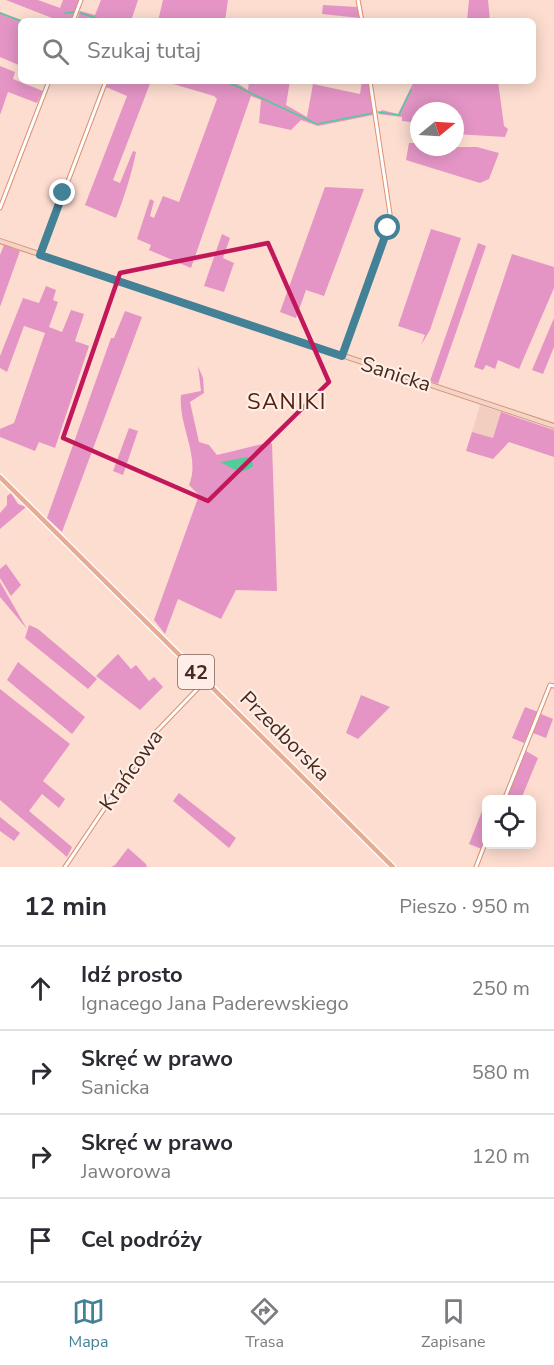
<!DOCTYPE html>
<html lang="pl">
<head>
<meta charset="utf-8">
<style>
	:root { --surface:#fff; --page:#f7f7f7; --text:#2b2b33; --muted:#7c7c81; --line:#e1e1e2; --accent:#428196 }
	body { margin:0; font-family:"Nunito Sans",sans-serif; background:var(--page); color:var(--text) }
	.controls { position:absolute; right:18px; bottom:18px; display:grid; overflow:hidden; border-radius:9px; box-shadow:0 3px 15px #0003 }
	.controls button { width:54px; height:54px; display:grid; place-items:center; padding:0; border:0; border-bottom:2px solid var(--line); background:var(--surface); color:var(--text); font:30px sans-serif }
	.compass { position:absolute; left:410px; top:102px; width:54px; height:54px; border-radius:50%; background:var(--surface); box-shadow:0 3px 15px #0003; rotate:72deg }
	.stop { position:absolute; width:18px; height:18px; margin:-14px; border:4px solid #428196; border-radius:50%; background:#fff }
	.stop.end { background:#428196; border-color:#fff; box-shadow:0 2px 6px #0008 }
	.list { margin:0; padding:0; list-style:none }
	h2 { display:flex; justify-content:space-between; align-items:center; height:78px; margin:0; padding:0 24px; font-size:26px }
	h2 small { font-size:20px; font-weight:400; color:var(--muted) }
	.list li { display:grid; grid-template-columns:39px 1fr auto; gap:18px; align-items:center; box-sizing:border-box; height:84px; padding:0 24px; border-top:2px solid var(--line) }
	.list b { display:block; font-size:22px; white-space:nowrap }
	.list p { margin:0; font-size:20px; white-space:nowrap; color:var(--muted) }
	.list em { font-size:20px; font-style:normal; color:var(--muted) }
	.icon { flex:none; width:33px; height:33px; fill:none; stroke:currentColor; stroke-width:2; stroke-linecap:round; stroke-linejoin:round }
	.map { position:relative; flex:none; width:554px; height:867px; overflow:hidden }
	.search { position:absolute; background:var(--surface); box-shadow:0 3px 15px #0003; left:18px; right:18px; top:18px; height:66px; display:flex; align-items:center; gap:15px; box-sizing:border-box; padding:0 21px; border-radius:9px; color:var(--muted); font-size:22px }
	.sheet { height:414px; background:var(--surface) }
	nav { display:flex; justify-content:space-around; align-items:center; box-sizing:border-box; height:84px; border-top:2px solid var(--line); background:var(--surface); font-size:16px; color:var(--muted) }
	nav a { display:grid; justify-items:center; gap:3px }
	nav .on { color:var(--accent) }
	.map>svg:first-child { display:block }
	.built { fill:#f2cec0 }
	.green { fill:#e495c6 }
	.water { fill:#50cd99 }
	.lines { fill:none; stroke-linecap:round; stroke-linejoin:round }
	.stream { stroke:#50cd99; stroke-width:1.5 }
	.street-casing { stroke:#dc9173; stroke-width:5 }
	.secondary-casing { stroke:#dc9173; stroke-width:6 }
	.primary-casing { stroke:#fff; stroke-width:7 }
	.street { stroke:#fff; stroke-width:3 }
	.secondary { stroke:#f2d5c9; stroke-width:4 }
	.primary { stroke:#e5ab93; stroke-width:4.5 }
	.route { stroke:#428196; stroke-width:8 }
	.marked { fill:none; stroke:#c2185b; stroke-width:4.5; stroke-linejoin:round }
	.labels { text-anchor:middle; stroke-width:4.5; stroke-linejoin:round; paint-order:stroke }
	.shield { fill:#ffeee7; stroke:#7f655a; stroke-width:1.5 }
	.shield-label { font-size:20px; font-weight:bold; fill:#482a1e }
	.street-label { font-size:21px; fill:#482a1e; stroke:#ffeee7 }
	.neighbourhood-label { font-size:22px; letter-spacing:1.5px; fill:#53210b; stroke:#ffeee7 }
</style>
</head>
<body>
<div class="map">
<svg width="554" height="867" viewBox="0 0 554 867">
	<rect width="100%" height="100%" fill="#fdddd0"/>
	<!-- built -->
	<path class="built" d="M 480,405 L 501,412 L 493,439 L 472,432 Z"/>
	<!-- green -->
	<path class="green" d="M 6,0 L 38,0 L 60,8 L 63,0 L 79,0 L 71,21 L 52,18 Z
		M 101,0 L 138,0 L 131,21 L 77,21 L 80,11 L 95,15 Z
		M 163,0 L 228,0 L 225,21 L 158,21 Z
		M 469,0 L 488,0 L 490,21 L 467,21 Z
		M 323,5 L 357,7 L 360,18 L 322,14 Z
		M 0,12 L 24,21 L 21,21 L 21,66 L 0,57 Z
		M 0,66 L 15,72 L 13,79 L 43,91 L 37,103 L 8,92 L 0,115 Z
		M 109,81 L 151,81 L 113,180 L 120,183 L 133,151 L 136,152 C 132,173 124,198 116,218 L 85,205 L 127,96 L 106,87 Z
		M 163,81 L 233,81 L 248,90 L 249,81 L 290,81 L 286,105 L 307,117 L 313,84 L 360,94 L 362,81 L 368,81 L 373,115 L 318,126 L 301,120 L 291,130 L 259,123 L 261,100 L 251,96 L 191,268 L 149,250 L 151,245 L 137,239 L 150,199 L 154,201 L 150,216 L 154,218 L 163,196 L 179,202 L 217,99 L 214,96 Z
		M 414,81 L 498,81 L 504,126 L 508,129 L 505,137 L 455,134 L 455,111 L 419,111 L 419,123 L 402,121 L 402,117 L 378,114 L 382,110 L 398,114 Z
		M 409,143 L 419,143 L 419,147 L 477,147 L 499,153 L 489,179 L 480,183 L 406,160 Z
		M 325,187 L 364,189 L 324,296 L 306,290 L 296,318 L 280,312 Z
		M 431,229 L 461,238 L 430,330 L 421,345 L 425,335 L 398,326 Z
		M 222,234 L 230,238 L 223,258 L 234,263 L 224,292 L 204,286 Z
		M 478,243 L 486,246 L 438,384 L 430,381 Z
		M 4,245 L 20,251 L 0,307 L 0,255 Z
		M 512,254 L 554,267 L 554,288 L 519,369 L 498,360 L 495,369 L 486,365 L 483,370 L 474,367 Z
		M 46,286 L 56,290 L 53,300 L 58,302 L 49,327 L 62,332 L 71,310 L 84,314 L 75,341 L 89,346 L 55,448 L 39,442 L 35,451 L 0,437 L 0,429 L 14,423 L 45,333 L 24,326 L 7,372 L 0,368 L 0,356 L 23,298 L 39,303 Z
		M 125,311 L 142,317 L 62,532 L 47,518 L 111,338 L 114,338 Z
		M 554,318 L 554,347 L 543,374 L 532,370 Z
		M 198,366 L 203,378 L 204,393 L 190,402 L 199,442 L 209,445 L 217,455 L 270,442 L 272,444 L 277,591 L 236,590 L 221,619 L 178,599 L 165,634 L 154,620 L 199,495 L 189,485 C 201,457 178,426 181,395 L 201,391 Z
		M 501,412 L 554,430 L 554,457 L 509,442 L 493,459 L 466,451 L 472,432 L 493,438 Z
		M 129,428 L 138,431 L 123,475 L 113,471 Z
		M 11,493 L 18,504 L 26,507 L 0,529 L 0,513 L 7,505 L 7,496 Z
		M 6,564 L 21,585 L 11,596 L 0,578 L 0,569 Z
		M 0,582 L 27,629 L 0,597 Z
		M 29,625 L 38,629 L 97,679 L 88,689 L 25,638 Z
		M 118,654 L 131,669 L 136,665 L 149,681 L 154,677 L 163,687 L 140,710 L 96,676 Z
		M 18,662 L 85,717 L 72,734 L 7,680 Z
		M 0,689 L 70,744 L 43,781 L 65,799 L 59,808 L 42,794 L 29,811 L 72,847 L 67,857 L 0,800 Z
		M 361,695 L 390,707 L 358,739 L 346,733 Z
		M 525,707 L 538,712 L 524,743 L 512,738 Z
		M 541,714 L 553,719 L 546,738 L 533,733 Z
		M 526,751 L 538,758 L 521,799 L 505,800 Z
		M 179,793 L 236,838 L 229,848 L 173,801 Z
		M 486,801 L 486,836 L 482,849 L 469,844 Z
		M 0,817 L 20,833 L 14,841 L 0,831 Z
		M 128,848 L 146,864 L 147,867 L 111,867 L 115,865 Z"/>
	<!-- water -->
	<path class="water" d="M 247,457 L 252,460 L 253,466 C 243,476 232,469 221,462 Z"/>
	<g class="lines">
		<!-- stream -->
		<path class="stream" d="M 0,13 L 21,21
			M 65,13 L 75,12
			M 80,13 L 106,21
			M 225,81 L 317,124 L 373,113
			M 378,112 L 399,115 L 411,90"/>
		<!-- street casing -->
		<g class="street-casing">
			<path id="street" d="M 358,0 L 362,21
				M 73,21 L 81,0
				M 0,208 L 49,81
				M 40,255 L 106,81
				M 342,356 L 388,228 L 390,214 L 370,81
				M 504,800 L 550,685 L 554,686
				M 65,867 L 156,732 L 205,681
				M 476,867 L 486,841"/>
		</g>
		<!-- secondary casing -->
		<g class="secondary-casing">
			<path id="secondary" d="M 0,241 L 554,426"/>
		</g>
		<!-- primary casing -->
		<g class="primary-casing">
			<path id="primary" d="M 0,477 L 393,867"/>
		</g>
		<!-- street -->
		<use href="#street" class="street"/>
		<!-- secondary -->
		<use href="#secondary" class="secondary"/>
		<!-- primary -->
		<use href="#primary" class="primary"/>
	</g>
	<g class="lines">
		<!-- route -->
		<path class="route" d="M 63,193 L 40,255 L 342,356 L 388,228"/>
	</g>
	<!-- marked area -->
	<path class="marked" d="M 268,243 L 329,382 L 208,501 L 63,438 L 120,273 Z"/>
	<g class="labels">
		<!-- shield labels -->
		<rect class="shield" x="178" y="655" width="36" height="34" rx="4.5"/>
		<g class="shield-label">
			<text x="196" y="679">42</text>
		</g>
		<!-- street labels -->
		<g class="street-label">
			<text transform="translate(396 374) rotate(18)" y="7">Sanicka</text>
			<text transform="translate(285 736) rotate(45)" y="7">Przedborska</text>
			<text transform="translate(131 770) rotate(-55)" y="7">Krańcowa</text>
		</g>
		<!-- neighbourhood labels -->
		<g class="neighbourhood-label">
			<text x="287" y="409">SANIKI</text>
		</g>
	</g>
</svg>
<div class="controls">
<button><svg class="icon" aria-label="locate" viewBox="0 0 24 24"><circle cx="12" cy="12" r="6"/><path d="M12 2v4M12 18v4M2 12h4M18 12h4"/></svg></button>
</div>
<svg class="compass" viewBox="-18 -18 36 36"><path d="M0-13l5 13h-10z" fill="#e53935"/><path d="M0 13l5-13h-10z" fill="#7c7c81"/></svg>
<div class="stop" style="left:388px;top:228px"></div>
<div class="stop end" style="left:63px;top:193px"></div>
<div class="search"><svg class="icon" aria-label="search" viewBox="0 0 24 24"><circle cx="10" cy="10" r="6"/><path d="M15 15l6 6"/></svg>Szukaj tutaj</div>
</div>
<section class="sheet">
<h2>12 min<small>Pieszo · 950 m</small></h2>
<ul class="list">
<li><svg class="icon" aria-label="ahead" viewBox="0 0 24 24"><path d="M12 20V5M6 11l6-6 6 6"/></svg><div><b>Idź prosto</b><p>Ignacego Jana Paderewskiego</p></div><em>250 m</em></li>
<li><svg class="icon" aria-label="right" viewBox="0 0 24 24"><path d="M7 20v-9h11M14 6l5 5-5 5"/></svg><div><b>Skręć w prawo</b><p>Sanicka</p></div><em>580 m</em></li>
<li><svg class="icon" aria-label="right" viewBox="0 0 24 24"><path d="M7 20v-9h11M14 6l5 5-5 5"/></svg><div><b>Skręć w prawo</b><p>Jaworowa</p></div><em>120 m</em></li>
<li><svg class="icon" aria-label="arrive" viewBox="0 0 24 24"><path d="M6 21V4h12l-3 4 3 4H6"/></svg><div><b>Cel podróży</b></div></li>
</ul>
</section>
<nav>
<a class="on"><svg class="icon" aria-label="map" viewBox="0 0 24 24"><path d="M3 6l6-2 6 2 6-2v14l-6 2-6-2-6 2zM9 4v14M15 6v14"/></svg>Mapa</a>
<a><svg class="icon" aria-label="directions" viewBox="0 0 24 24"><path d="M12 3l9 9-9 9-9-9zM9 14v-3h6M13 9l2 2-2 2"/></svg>Trasa</a>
<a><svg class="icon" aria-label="saved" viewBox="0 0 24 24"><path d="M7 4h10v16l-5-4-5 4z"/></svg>Zapisane</a>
</nav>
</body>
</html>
